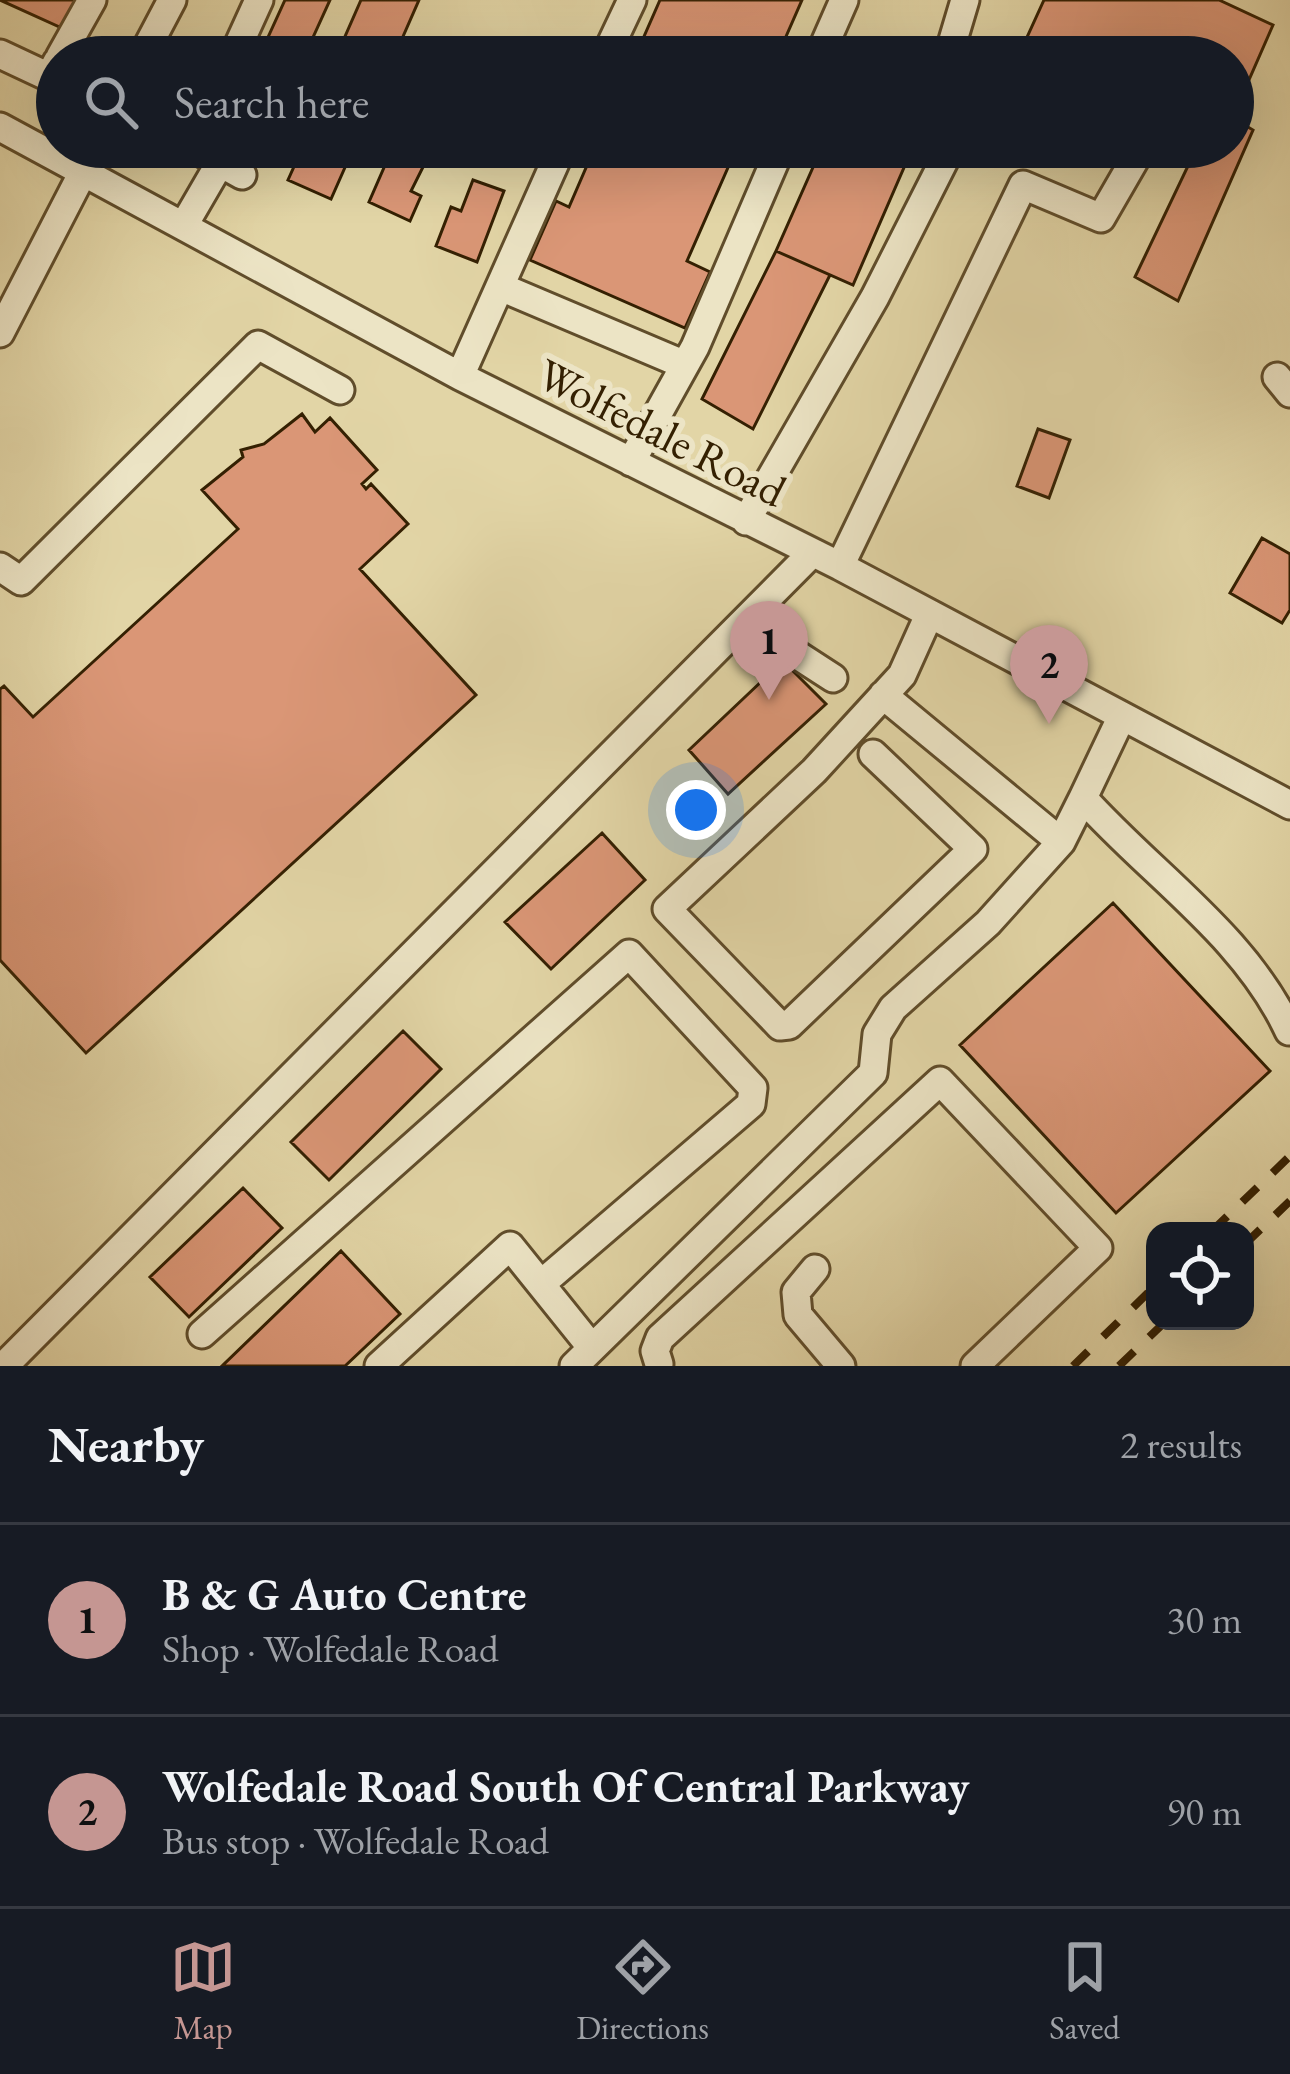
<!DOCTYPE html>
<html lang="en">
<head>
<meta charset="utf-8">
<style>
	:root { --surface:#171b24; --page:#20242c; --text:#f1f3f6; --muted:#9ea1a6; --line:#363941; --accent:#c59692 }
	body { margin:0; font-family:"EB Garamond",serif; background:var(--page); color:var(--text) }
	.controls { position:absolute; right:36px; bottom:36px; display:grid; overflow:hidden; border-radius:24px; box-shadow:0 12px 48px #0002 }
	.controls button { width:108px; height:108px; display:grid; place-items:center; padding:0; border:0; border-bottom:3px solid var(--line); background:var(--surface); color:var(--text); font:60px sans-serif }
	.you { position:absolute; left:696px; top:810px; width:42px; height:42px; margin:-30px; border:9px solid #fff; border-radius:50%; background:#1a73e8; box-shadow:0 0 0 18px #1a73e833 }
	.badge { display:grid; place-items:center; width:78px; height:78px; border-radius:50%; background:var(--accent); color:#111; font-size:39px; font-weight:700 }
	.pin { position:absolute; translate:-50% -99px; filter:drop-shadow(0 3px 6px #0008) }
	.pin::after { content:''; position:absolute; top:63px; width:42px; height:36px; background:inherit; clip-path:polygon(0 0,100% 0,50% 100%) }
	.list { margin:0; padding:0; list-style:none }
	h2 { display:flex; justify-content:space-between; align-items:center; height:156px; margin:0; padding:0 48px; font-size:51px }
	h2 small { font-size:39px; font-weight:400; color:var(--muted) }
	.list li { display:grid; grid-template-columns:78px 1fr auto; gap:36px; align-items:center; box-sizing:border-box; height:192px; padding:0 48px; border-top:3px solid var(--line) }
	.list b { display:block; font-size:45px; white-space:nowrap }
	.list p { margin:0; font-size:39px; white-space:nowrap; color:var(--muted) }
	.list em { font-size:39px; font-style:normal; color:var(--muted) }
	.icon { flex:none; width:66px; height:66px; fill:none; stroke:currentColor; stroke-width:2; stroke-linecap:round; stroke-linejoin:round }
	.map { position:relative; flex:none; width:1290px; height:1366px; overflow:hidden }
	.search { position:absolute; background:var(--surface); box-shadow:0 12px 48px #0002; left:36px; right:36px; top:36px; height:132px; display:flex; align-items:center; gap:30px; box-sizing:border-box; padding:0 42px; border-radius:66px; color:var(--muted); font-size:45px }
	.sheet { height:540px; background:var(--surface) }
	nav { display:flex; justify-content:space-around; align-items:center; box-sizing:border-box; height:168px; border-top:3px solid var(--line); background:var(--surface); font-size:33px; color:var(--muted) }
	nav a { display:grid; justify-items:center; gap:6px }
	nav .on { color:var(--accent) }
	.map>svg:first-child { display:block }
	.building { fill:#da9676; stroke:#342002; stroke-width:3 }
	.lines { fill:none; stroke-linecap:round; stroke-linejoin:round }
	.minor-casing { stroke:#604d2b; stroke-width:33 }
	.minor { stroke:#ece4c5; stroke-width:27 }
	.rail { stroke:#342002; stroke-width:8; stroke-dasharray:21 21; stroke-linecap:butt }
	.labels { text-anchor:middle; stroke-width:12; stroke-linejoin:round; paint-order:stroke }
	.street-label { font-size:45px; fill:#342002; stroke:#ece4c5 }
</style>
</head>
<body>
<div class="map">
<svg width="1290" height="1366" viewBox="0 0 1290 1366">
	<rect width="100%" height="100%" fill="#e2d5a6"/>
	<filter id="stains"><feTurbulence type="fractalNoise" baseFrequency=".00167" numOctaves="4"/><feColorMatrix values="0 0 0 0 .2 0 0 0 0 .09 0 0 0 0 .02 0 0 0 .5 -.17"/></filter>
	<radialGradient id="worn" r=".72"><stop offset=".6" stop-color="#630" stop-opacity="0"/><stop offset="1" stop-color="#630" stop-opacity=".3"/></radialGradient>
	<!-- building -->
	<path class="building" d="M 0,0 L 77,0 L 64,29 Z
		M 285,0 L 330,0 L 304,57 L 259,57 Z
		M 361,0 L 419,0 L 394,57 L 336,57 Z
		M 660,0 L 802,0 L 777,57 L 635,57 Z
		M 1044,0 L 1219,0 L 1273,25 L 1241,98 L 1233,95 L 1233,57 L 1018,57 Z
		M 1233,118 L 1253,130 L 1178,301 L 1135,277 L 1197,147 L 1233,147 Z
		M 234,147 L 264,147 L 259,158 Z
		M 354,147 L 331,199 L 288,180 L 301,151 L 296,147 Z
		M 393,147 L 433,147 L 411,191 L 421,196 L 410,221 L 369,202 Z
		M 595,147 L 737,147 L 687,261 L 710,272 L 685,328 L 530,260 L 556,201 L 569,207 Z
		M 822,147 L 889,147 L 909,156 L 853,285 L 776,251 Z
		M 473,180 L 504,191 L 477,262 L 436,246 L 451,207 L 461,211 Z
		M 776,251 L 830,275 L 753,429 L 702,399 Z
		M 302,414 L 315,432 L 330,418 L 377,470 L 362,484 L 366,489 L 371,484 L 408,524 L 360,569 L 476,695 L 86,1053 L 0,960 L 0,689 L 4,686 L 33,717 L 238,529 L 202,490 L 243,457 L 241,450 L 264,444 Z
		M 1038,429 L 1070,440 L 1049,498 L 1017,486 Z
		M 1262,538 L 1290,554 L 1290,610 L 1282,623 L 1230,593 Z
		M 783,661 L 826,704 L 728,794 L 689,750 Z
		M 602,833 L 645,880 L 551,969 L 505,922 Z
		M 1113,903 L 1270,1071 L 1116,1213 L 960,1045 Z
		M 403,1031 L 441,1069 L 329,1180 L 291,1142 Z
		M 243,1188 L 282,1228 L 189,1317 L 150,1277 Z
		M 341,1251 L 400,1314 L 345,1366 L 222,1366 Z"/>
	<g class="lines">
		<!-- minor casing -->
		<g class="minor-casing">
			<path id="minor" d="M 0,54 L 49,77 L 57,62
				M 60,57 L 92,0
				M 142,57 L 172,0
				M 233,57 L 259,0
				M 605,57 L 632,0
				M 819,57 L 844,0
				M 948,57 L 965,0
				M 0,127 L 460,376 L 840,566 L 1290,805
				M 192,147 L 242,175
				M 184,225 L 220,163
				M 503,288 L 685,365
				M 0,333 L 96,147
				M 460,376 L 562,147
				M 1277,377 L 1290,393
				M 631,462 L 695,347 L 781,147
				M 746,521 L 875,297 L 951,147
				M 840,566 L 1023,185 L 1101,218 L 1142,147
				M 0,567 L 21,581 L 258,345 L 340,390
				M 745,621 L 833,678
				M 883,695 L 1061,842
				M 1122,716 L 1083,798 C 1152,875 1245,936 1289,1031
				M 873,754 L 973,849 L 789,1025 L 780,1026 L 667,909 L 814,771 L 902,675 L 929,615
				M 815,1269 L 796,1292 L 798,1315 L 841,1366
				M 202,1334 L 629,954 L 753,1088 L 751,1104 L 541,1284
				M 659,1364 L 655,1351 L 660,1338 L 940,1081 L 1098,1248 L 975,1366
				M 4,1366 L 810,555
				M 379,1366 L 510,1246 L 592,1348
				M 574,1366 L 873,1073 L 877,1034 L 893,1008 L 988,923 L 1061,842 L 1083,798"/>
		</g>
		<!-- minor -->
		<use href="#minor" class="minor"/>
		<!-- rail -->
		<path class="rail" d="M 1212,1231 L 1290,1156
			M 1245,1244 L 1290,1201
			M 1073,1366 L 1155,1286
			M 1119,1366 L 1166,1321"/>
	</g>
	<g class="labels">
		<!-- street labels -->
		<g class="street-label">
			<text transform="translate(662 432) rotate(27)" y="16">Wolfedale Road</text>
		</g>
	</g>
	<rect width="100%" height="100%" filter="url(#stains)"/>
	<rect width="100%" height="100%" fill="url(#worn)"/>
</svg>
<div class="controls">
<button><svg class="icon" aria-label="locate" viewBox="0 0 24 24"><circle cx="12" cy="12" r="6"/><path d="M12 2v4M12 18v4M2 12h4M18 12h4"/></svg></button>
</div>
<div class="you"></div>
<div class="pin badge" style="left:769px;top:700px">1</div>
<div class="pin badge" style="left:1049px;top:724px">2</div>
<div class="search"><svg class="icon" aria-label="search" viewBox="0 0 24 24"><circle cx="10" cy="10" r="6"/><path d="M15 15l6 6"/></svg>Search here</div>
</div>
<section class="sheet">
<h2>Nearby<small>2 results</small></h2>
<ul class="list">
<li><span class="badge">1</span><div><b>B &amp; G Auto Centre</b><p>Shop · Wolfedale Road</p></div><em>30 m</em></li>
<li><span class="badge">2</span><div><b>Wolfedale Road South Of Central Parkway</b><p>Bus stop · Wolfedale Road</p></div><em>90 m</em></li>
</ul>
</section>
<nav>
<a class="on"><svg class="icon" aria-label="map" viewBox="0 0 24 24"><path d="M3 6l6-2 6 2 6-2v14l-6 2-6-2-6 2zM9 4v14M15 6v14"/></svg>Map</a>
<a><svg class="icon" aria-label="directions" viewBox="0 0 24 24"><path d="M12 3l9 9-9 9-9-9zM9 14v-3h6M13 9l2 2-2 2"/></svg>Directions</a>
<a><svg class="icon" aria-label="saved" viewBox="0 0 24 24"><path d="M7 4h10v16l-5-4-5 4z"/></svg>Saved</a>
</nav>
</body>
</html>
